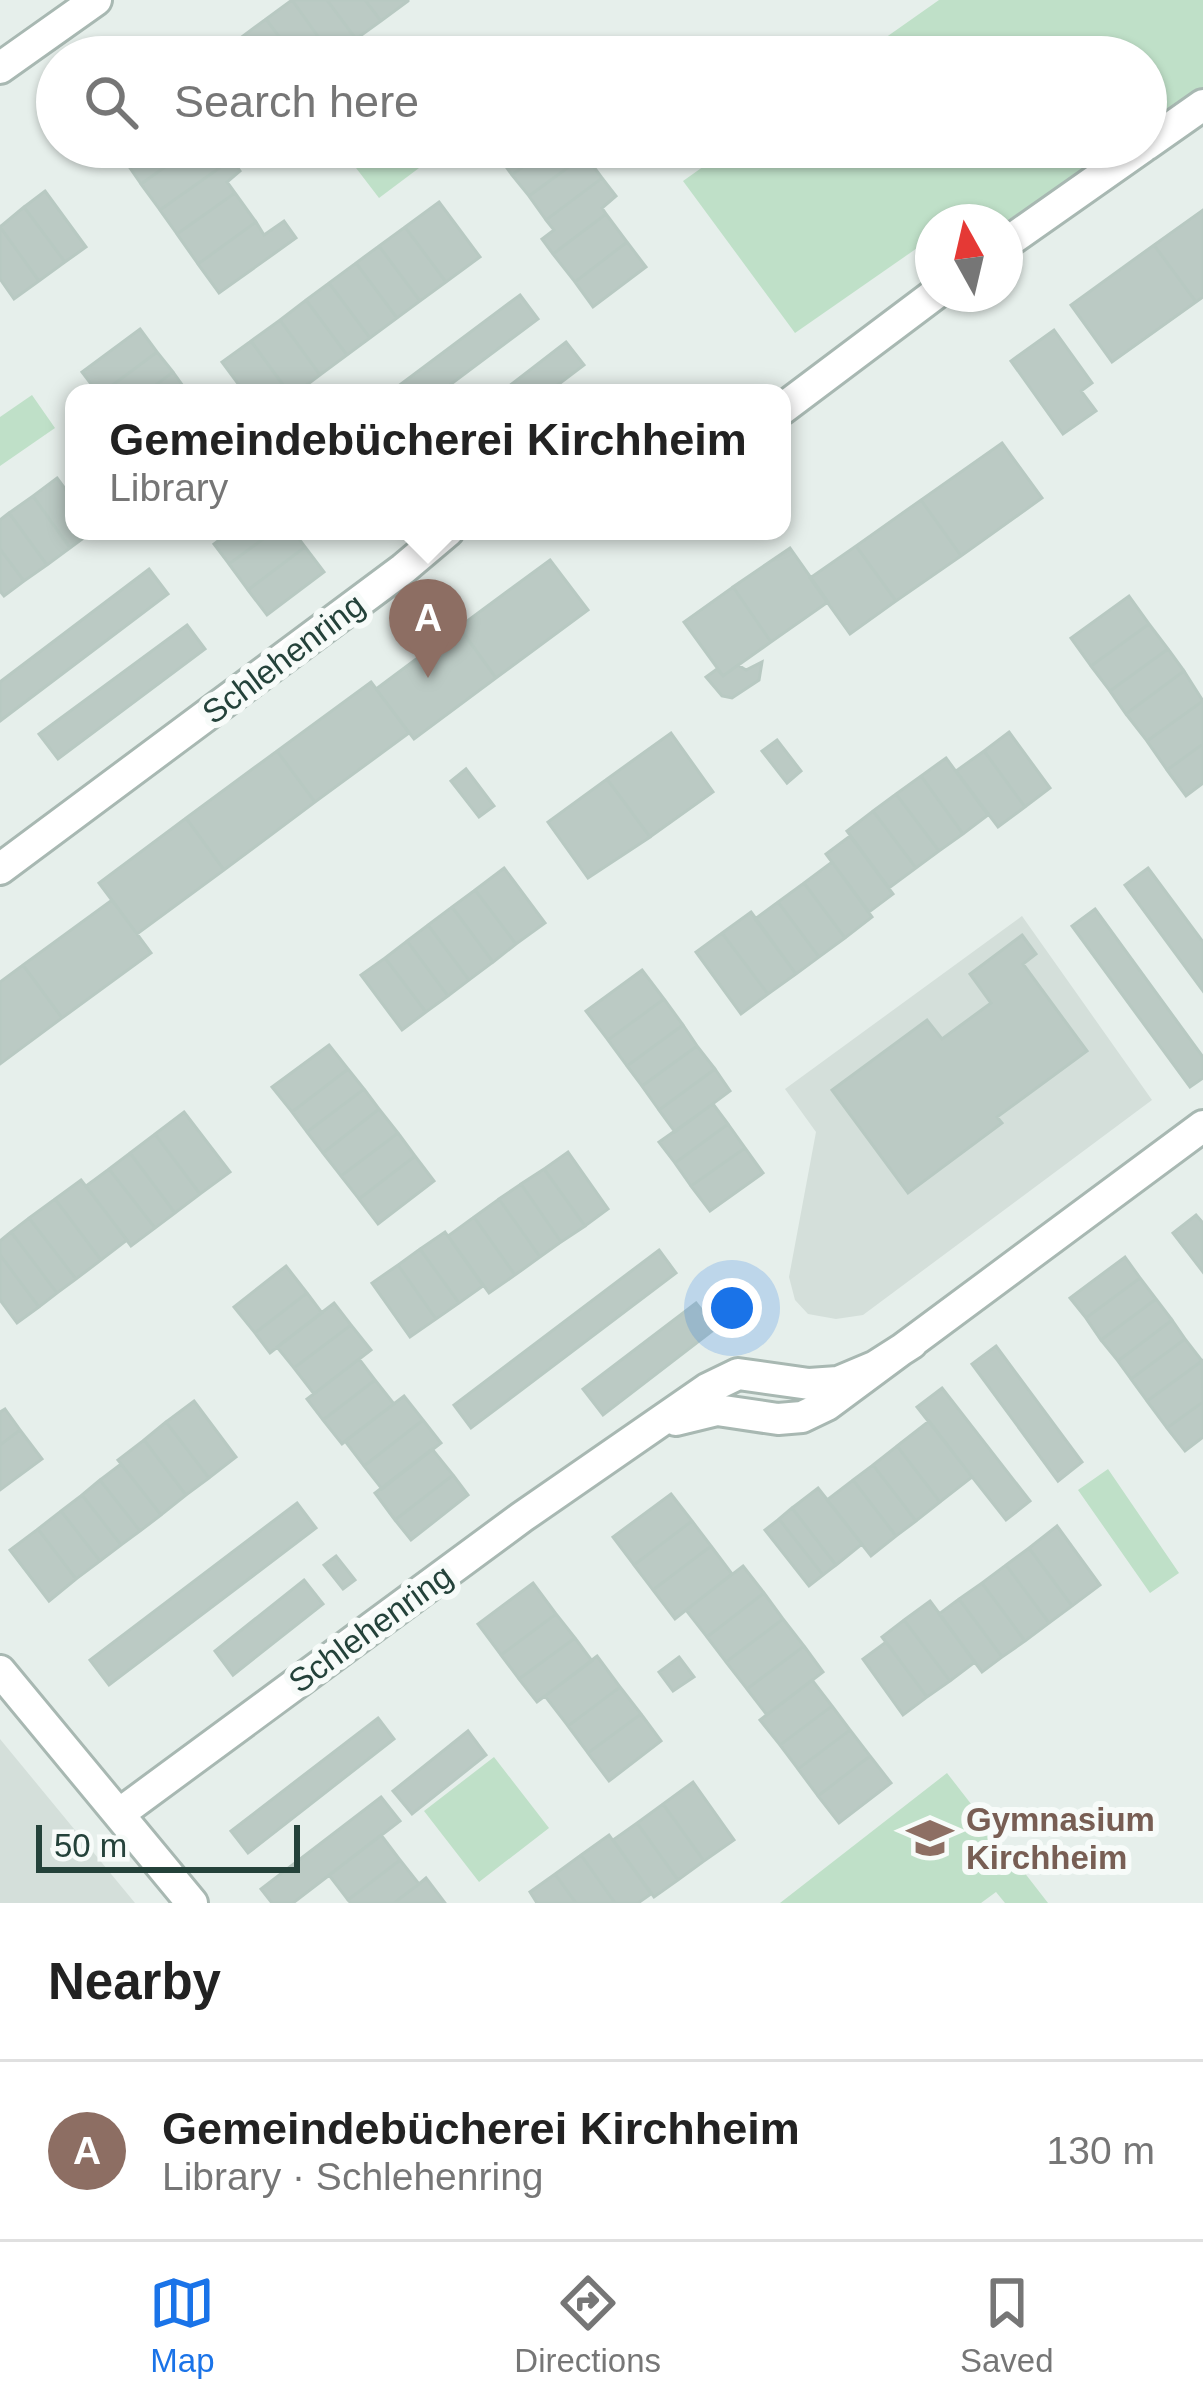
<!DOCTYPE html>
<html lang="en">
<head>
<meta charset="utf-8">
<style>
	:root { --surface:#fff; --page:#f2f2f2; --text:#222; --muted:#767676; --line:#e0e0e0; --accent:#1a73e8 }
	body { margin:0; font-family:Helvetica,sans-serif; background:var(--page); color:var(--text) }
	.compass { position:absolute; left:915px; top:204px; width:108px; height:108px; border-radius:50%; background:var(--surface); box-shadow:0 3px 9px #0004; rotate:352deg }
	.scale { position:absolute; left:36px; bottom:30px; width:264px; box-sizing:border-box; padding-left:12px; border:6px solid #24423a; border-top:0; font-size:33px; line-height:42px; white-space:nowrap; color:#24423a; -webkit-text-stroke:9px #f7fbf9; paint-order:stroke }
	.you { position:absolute; left:732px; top:1308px; width:42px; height:42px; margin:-30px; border:9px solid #fff; border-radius:50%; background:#1a73e8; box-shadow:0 0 0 18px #1a73e833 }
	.badge { display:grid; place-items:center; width:78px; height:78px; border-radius:50%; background:var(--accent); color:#fff; font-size:39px; font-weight:700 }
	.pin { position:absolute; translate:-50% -99px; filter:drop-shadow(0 3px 6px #0008) }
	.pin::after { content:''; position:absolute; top:63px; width:42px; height:36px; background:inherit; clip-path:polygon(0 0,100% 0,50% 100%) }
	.popup { position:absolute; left:65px; top:384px; width:726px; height:156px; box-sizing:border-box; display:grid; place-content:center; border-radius:24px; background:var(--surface); filter:drop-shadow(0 3px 9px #0005); font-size:39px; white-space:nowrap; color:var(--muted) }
	.popup b { font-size:45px; color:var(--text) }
	.popup::after { content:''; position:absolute; left:50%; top:100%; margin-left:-24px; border:24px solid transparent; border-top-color:var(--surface) }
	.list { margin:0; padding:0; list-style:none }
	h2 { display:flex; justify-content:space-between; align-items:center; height:156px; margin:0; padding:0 48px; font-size:51px }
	h2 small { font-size:39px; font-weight:400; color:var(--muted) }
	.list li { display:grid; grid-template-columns:78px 1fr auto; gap:36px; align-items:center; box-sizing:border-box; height:180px; padding:0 48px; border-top:3px solid var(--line) }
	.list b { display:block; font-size:45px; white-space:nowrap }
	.list p { margin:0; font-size:39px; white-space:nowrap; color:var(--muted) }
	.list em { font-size:39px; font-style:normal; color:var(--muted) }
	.icon { flex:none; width:66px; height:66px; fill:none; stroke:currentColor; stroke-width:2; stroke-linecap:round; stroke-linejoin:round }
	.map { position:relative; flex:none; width:1203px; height:1903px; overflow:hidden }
	.search { position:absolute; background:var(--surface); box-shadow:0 3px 9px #0004; left:36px; right:36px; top:36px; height:132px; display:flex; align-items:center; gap:30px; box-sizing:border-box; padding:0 42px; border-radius:66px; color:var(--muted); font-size:45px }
	.sheet { height:336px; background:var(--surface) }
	nav { display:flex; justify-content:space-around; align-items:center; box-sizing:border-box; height:168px; border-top:3px solid var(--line); background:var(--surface); font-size:33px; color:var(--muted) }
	nav a { display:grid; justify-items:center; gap:6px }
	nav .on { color:var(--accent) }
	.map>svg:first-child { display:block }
	.built { fill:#d4dfda }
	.green { fill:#bfe0c8 }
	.building { fill:#bbcac4; stroke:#b8c9c2; stroke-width:3 }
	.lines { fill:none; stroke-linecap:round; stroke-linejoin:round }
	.street-casing { stroke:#a8b8b2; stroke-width:36 }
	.street { stroke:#fff; stroke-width:30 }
	.labels { text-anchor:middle; stroke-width:12; stroke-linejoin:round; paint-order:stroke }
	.street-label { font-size:33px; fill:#24423a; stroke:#f7fbf9 }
	.education-label { font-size:33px; font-weight:bold; fill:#785e54; stroke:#f7fbf9; text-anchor:start }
</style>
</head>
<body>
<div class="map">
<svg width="1203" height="1903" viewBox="0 0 1203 1903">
	<rect width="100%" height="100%" fill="#e6efeb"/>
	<!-- built -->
	<path class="built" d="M 1022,916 L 1152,1100 L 863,1315 L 836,1319 L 808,1314 L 795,1300 L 789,1277 L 816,1132 L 785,1089 Z
		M 0,1739 L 135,1903 L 0,1903 Z"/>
	<!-- green -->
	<path class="green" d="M 939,0 L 1203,0 L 1203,89 L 1146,127 L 1146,57 L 858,57 Z
		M 376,147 L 403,147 L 419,168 L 379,198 L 353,164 Z
		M 731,147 L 1117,147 L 1005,222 L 933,222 L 933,237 L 795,333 L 683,181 Z
		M 32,395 L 55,428 L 0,466 L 0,417 Z
		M 1108,1469 L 1179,1573 L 1150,1593 L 1078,1490 Z
		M 494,1757 L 549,1828 L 479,1882 L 424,1811 Z
		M 947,1773 L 1048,1903 L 1005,1903 L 996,1892 L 981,1903 L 780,1903 Z"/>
	<!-- building -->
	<path class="building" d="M 292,0 L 332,56 L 331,57 L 294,57 L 266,19 Z
		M 292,0 L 327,0 L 356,39 L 332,56 Z
		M 327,0 L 365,0 L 381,21 L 356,39 Z
		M 365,0 L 408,0 L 408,1 L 381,21 Z
		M 266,19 L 294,57 L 252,57 L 239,39 Z
		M 147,147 L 193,147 L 141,184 L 126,162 Z
		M 193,147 L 202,147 L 206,153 L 214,147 L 223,147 L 232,159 L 160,210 L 141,184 Z
		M 496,147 L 549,147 L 512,175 L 493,149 Z
		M 549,147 L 579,147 L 585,155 L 529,196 L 512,175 Z
		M 585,155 L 602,178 L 546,220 L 529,196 Z
		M 232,159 L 240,171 L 227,182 L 235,193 L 177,234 L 160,210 Z
		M 602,178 L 616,196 L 602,208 L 606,214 L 553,254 L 542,239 L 554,230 L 546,220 Z
		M 45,191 L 86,247 L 65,262 L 24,207 Z
		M 235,193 L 256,222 L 198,264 L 177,234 Z
		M 439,202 L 480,257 L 446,282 L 405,227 Z
		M 24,207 L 65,262 L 39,281 L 0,227 Z
		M 1203,210 L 1203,297 L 1196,302 L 1154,245 Z
		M 606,214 L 627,242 L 575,282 L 553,254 Z
		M 284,221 L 296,238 L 219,293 L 198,264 L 256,222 L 264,235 Z
		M 0,227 L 39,281 L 14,299 L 0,279 Z
		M 405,227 L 446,282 L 420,301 L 379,246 Z
		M 627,242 L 646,267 L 593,307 L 575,282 Z
		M 1154,245 L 1196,302 L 1112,362 L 1071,305 Z
		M 379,246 L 420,301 L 397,318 L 356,263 Z
		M 356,263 L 397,318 L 370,338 L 329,283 Z
		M 329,283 L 370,338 L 347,355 L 306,300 Z
		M 520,295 L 538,319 L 439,393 L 389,393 Z
		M 306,300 L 347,355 L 320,375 L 280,320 Z
		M 280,320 L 320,375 L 296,393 L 289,393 L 251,341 Z
		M 140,329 L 157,352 L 102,393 L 98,393 L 82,372 Z
		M 1054,330 L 1092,383 L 1081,391 L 1096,411 L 1063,434 L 1011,361 Z
		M 251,341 L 289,393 L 245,393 L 222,362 Z
		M 566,342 L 584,365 L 547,393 L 500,393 Z
		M 157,352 L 173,372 L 145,393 L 102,393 Z
		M 173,372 L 188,393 L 145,393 Z
		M 1002,443 L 1042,498 L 961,556 L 921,500 Z
		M 57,478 L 74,501 L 74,531 L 93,531 L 70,548 L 33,496 Z
		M 33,496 L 70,548 L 47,565 L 9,513 Z
		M 921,500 L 961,556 L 896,601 L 856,546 Z
		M 9,513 L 47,565 L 24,581 L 0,549 L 0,520 Z
		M 231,531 L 274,531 L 229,564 L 214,544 Z
		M 274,531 L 293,531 L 305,547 L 248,590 L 229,564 Z
		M 856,546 L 896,601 L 850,634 L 810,578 Z
		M 305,547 L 324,572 L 267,615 L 248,590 Z
		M 790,548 L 828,602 L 771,642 L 733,587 Z
		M 0,549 L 24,581 L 4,596 L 0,591 Z
		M 550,560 L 588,610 L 496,678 L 459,627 Z
		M 149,569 L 168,594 L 0,721 L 0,682 Z
		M 733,587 L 771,642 L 723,676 L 684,622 Z
		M 1129,596 L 1149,624 L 1091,666 L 1071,638 Z
		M 1149,624 L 1168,649 L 1110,691 L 1091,666 Z
		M 187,625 L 205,649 L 58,759 L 39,734 Z
		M 459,627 L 496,678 L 414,739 L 376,689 Z
		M 1168,649 L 1184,671 L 1126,714 L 1110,691 Z
		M 762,662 L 759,680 L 732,698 L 722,696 L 706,677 L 717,669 L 723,676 L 738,665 L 746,670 Z
		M 1184,671 L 1203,701 L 1147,741 L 1126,714 Z
		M 371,682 L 409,733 L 315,802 L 277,751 Z
		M 1203,701 L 1203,744 L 1167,770 L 1147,741 Z
		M 1009,732 L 1050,788 L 1025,807 L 984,751 Z
		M 671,733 L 713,792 L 650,837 L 607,779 Z
		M 777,740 L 801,771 L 787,783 L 762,751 Z
		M 1203,744 L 1203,783 L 1186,796 L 1167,770 Z
		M 277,751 L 315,802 L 224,870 L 186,818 Z
		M 984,751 L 1025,807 L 998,827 L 956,771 Z
		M 946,758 L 988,815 L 963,834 L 921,776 Z
		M 466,769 L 494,806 L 479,817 L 451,781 Z
		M 921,776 L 963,834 L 939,851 L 896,794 Z
		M 607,779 L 650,837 L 588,878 L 548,822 Z
		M 896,794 L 939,851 L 916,868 L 873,811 Z
		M 873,811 L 916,868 L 889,888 L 847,831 Z
		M 186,818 L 224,870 L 137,934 L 99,883 Z
		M 850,836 L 893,894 L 869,912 L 826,854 Z
		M 832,862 L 872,917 L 845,938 L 804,883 Z
		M 504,868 L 545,923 L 516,944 L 475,890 Z
		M 1148,868 L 1203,942 L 1203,991 L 1125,885 Z
		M 804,883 L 845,938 L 819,957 L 778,902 Z
		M 475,890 L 516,944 L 493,962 L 452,907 Z
		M 112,900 L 151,953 L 62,1018 L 23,965 Z
		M 778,902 L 819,957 L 796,974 L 755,919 Z
		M 452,907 L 493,962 L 469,980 L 428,925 Z
		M 1095,909 L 1203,1057 L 1203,1078 L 1190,1087 L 1072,926 Z
		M 751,912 L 796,974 L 768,994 L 722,933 Z
		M 428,925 L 469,980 L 448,996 L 407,941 Z
		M 722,933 L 768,994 L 741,1014 L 696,952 Z
		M 1022,935 L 1036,954 L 1023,964 L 1087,1051 L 997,1117 L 1002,1123 L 908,1193 L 832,1090 L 927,1020 L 942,1039 L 991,1003 L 970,974 Z
		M 407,941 L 448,996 L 426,1012 L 385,958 Z
		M 385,958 L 426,1012 L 402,1030 L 361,975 Z
		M 23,965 L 62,1018 L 0,1064 L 0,982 Z
		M 642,970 L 664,999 L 608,1040 L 586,1011 Z
		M 664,999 L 683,1025 L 627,1066 L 608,1040 Z
		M 683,1025 L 697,1046 L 642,1086 L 627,1066 Z
		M 329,1045 L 348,1069 L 292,1112 L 272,1087 Z
		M 697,1046 L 715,1069 L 659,1110 L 642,1086 Z
		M 348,1069 L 364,1089 L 307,1132 L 292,1112 Z
		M 715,1069 L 730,1091 L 675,1132 L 659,1110 Z
		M 364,1089 L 379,1109 L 323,1153 L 307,1132 Z
		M 713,1104 L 728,1124 L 675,1163 L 659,1142 Z
		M 379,1109 L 398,1133 L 341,1176 L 323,1153 Z
		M 184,1112 L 230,1172 L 200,1194 L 155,1134 Z
		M 728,1124 L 745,1148 L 691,1186 L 675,1163 Z
		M 398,1133 L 415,1156 L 359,1199 L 341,1176 Z
		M 155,1134 L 200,1194 L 175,1213 L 130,1153 Z
		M 745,1148 L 763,1173 L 710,1211 L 691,1186 Z
		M 568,1152 L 608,1209 L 585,1226 L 544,1169 Z
		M 130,1153 L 175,1213 L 155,1228 L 109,1169 Z
		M 415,1156 L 434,1181 L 378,1224 L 359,1199 Z
		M 109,1169 L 155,1228 L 131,1246 L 86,1186 Z
		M 544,1169 L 585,1226 L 561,1242 L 521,1184 Z
		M 81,1180 L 127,1240 L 101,1260 L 55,1199 Z
		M 521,1184 L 561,1242 L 540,1257 L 499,1199 Z
		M 55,1199 L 101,1260 L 76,1279 L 29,1218 Z
		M 499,1199 L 540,1257 L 515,1275 L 474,1217 Z
		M 1196,1215 L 1203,1223 L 1203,1272 L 1173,1233 Z
		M 474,1217 L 515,1275 L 489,1293 L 448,1236 Z
		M 29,1218 L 76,1279 L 57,1293 L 11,1232 Z
		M 11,1232 L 57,1293 L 39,1307 L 0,1255 L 0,1241 Z
		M 445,1232 L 483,1286 L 459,1303 L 420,1249 Z
		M 420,1249 L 459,1303 L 436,1319 L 398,1265 Z
		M 659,1250 L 676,1273 L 471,1428 L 454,1405 Z
		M 0,1255 L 39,1307 L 17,1323 L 0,1300 Z
		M 1125,1257 L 1140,1278 L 1086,1318 L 1070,1298 Z
		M 398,1265 L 436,1319 L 410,1337 L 372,1283 Z
		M 286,1266 L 307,1293 L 255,1333 L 234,1307 Z
		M 1140,1278 L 1156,1299 L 1101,1340 L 1086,1318 Z
		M 307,1293 L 322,1313 L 270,1353 L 255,1333 Z
		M 1156,1299 L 1172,1320 L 1118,1361 L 1101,1340 Z
		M 334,1303 L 351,1325 L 294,1368 L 277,1347 Z
		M 696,1303 L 716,1328 L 603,1415 L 583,1389 Z
		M 1172,1320 L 1185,1339 L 1131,1379 L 1118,1361 Z
		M 351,1325 L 371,1350 L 314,1394 L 294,1368 Z
		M 1185,1339 L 1202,1361 L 1147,1401 L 1131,1379 Z
		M 996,1346 L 1082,1462 L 1058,1481 L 972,1364 Z
		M 359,1359 L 375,1380 L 323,1420 L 307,1399 Z
		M 1202,1361 L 1203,1402 L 1167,1428 L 1147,1401 Z
		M 375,1380 L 394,1404 L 342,1444 L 323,1420 Z
		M 942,1388 L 1030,1501 L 1006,1520 L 917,1407 Z
		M 404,1396 L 423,1420 L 364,1466 L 345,1441 Z
		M 194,1401 L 236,1457 L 209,1478 L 166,1422 Z
		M 1203,1402 L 1203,1437 L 1185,1451 L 1167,1428 Z
		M 5,1409 L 20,1430 L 0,1445 L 0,1412 Z
		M 423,1420 L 441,1443 L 382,1489 L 364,1466 Z
		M 929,1421 L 972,1477 L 940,1502 L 897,1446 Z
		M 166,1422 L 209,1478 L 186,1495 L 144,1440 Z
		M 20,1430 L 42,1459 L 0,1490 L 0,1445 Z
		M 144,1440 L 186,1495 L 161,1515 L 118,1460 Z
		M 897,1446 L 940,1502 L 916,1521 L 873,1465 Z
		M 432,1449 L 453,1475 L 395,1520 L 375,1493 Z
		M 121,1464 L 161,1515 L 140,1531 L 100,1480 Z
		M 873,1465 L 916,1521 L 896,1536 L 853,1480 Z
		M 453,1475 L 468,1495 L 411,1540 L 395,1520 Z
		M 100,1480 L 140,1531 L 121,1545 L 82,1495 Z
		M 853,1480 L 896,1536 L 871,1556 L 827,1500 Z
		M 818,1488 L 862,1544 L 836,1565 L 792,1508 Z
		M 671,1494 L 692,1521 L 634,1565 L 613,1537 Z
		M 82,1495 L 121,1545 L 100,1561 L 61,1511 Z
		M 297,1503 L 316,1528 L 109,1685 L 90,1660 Z
		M 792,1508 L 836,1565 L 823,1575 L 779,1519 Z
		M 61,1511 L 100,1561 L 76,1579 L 38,1529 Z
		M 779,1519 L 823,1575 L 809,1586 L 765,1530 Z
		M 692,1521 L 711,1546 L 653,1590 L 634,1565 Z
		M 1057,1526 L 1100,1585 L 1072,1606 L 1029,1548 Z
		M 38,1529 L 76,1579 L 49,1601 L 10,1550 Z
		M 711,1546 L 732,1574 L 675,1619 L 653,1590 Z
		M 1029,1548 L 1072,1606 L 1049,1623 L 1006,1565 Z
		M 336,1556 L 355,1580 L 343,1589 L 324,1565 Z
		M 1006,1565 L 1049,1623 L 1025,1641 L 982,1583 Z
		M 743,1566 L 764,1593 L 707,1637 L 686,1610 Z
		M 304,1580 L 323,1604 L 233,1675 L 215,1651 Z
		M 533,1583 L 556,1614 L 501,1655 L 478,1624 Z
		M 982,1583 L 1025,1641 L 1002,1657 L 959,1599 Z
		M 764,1593 L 783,1619 L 726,1662 L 707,1637 Z
		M 959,1599 L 1002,1657 L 982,1672 L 939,1614 Z
		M 930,1601 L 975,1662 L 950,1681 L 904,1620 Z
		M 556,1614 L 575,1638 L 519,1679 L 501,1655 Z
		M 783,1619 L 804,1646 L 747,1689 L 726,1662 Z
		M 904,1620 L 950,1681 L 927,1697 L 882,1637 Z
		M 575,1638 L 592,1661 L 537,1702 L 519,1679 Z
		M 886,1642 L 927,1697 L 903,1715 L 863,1659 Z
		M 804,1646 L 823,1672 L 767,1715 L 747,1689 Z
		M 597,1656 L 620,1687 L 568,1726 L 545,1696 Z
		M 679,1657 L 694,1677 L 673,1691 L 659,1672 Z
		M 812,1680 L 832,1706 L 780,1745 L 760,1720 Z
		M 620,1687 L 641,1714 L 588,1753 L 568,1726 Z
		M 832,1706 L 850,1730 L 798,1769 L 780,1745 Z
		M 641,1714 L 661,1741 L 609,1781 L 588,1753 Z
		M 378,1718 L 394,1739 L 248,1853 L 231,1831 Z
		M 850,1730 L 870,1756 L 818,1796 L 798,1769 Z
		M 468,1731 L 486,1755 L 412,1814 L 393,1791 Z
		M 870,1756 L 891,1783 L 839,1823 L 818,1796 Z
		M 693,1782 L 734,1840 L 704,1861 L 663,1804 Z
		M 381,1797 L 400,1821 L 293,1903 L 272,1903 L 261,1889 Z
		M 663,1804 L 704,1861 L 678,1880 L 637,1823 Z
		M 637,1823 L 678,1880 L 654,1897 L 613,1840 Z
		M 381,1835 L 400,1860 L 348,1900 L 329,1875 Z
		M 609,1835 L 651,1894 L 638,1903 L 615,1903 L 581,1855 Z
		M 581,1855 L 615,1903 L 576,1903 L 555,1874 Z
		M 400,1860 L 419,1884 L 394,1903 L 351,1903 L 348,1900 Z
		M 555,1874 L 576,1903 L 537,1903 L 530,1892 Z
		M 426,1878 L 445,1903 L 394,1903 L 419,1884 Z"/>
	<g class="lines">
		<!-- street casing -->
		<g class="street-casing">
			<path id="street" d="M 0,68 L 96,0
				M 1146,145 L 1203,105
				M 1005,244 L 1143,147
				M 782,409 L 935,294
				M 0,869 L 403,569 L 448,531
				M 676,1420 L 717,1410 L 778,1419 L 802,1417 L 827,1405 L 1203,1126
				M 0,1671 L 192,1903
				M 119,1814 L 522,1517 L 707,1389 L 738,1374 L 809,1384 L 838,1382 L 876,1366 L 912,1343"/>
		</g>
		<!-- street -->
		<use href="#street" class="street"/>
	</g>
	<!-- icons -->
	<defs>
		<g id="school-bare" transform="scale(3.6)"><path d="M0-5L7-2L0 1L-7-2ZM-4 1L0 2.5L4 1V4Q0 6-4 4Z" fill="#8d6e63" stroke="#f7fbf9" stroke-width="2.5" paint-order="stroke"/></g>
	</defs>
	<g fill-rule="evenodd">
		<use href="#school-bare" x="930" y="1838"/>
	</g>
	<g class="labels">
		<!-- street labels -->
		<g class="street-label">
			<text transform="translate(283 658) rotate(-37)" y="12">Schlehenring</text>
			<text transform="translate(370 1628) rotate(-36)" y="12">Schlehenring</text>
		</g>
		<!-- education labels -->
		<g class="education-label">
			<text x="966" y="1831">Gymnasium<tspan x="966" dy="38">Kirchheim</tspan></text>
		</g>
	</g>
</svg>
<svg class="compass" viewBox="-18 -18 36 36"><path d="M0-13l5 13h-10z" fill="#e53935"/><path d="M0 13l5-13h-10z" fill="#767676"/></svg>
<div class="scale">50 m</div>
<div class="you"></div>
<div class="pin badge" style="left:428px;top:678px;background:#8d6e63">A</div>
<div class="popup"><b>Gemeindebücherei Kirchheim</b>Library</div>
<div class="search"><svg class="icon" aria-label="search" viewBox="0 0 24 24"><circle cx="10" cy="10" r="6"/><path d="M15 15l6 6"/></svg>Search here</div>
</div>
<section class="sheet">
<h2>Nearby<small></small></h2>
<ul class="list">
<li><span class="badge" style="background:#8d6e63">A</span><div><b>Gemeindebücherei Kirchheim</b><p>Library · Schlehenring</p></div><em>130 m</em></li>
</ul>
</section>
<nav>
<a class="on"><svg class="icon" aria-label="map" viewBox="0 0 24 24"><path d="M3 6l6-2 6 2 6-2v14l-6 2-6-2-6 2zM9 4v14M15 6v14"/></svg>Map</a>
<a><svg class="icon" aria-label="directions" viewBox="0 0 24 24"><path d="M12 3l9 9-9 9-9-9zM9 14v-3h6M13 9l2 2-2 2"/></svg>Directions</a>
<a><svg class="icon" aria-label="saved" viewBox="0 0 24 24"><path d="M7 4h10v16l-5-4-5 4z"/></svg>Saved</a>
</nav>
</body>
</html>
